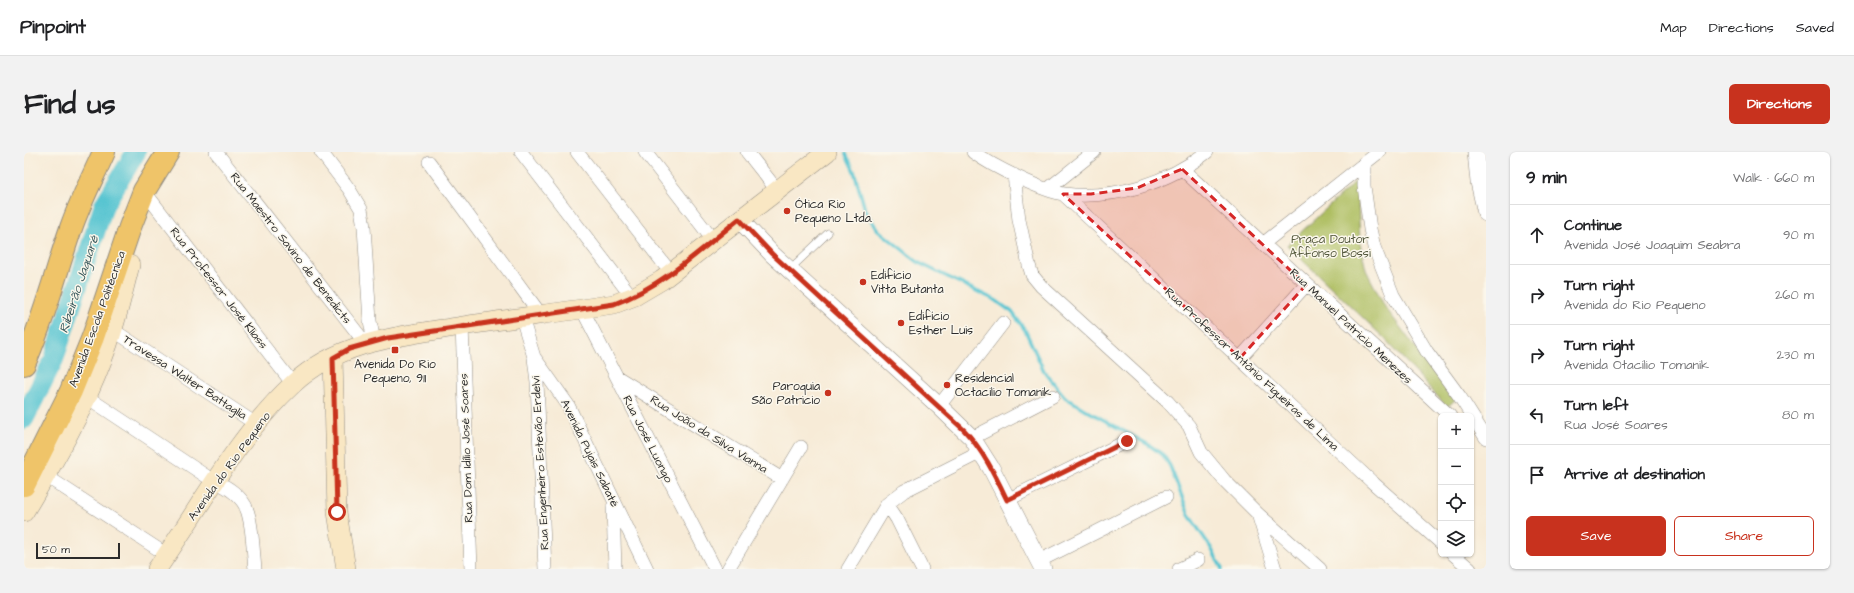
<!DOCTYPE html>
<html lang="en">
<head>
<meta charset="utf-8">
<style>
	:root { --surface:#fff; --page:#f2f2f2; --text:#202124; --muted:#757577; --line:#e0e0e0; --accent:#c8321e }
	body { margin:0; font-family:"Architects Daughter",sans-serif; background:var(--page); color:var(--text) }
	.controls { position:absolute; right:12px; bottom:12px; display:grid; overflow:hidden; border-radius:6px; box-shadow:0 1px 3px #0004 }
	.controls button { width:36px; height:36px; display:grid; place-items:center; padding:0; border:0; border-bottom:1px solid var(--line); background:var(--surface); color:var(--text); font:20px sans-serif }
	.scale { position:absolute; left:12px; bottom:10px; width:84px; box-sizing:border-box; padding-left:4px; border:2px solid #2b2b2b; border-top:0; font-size:11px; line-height:14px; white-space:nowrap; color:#2b2b2b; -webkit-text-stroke:3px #fbf7ec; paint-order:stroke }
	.stop { position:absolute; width:12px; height:12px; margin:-9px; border:3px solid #c8321e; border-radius:50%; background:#fff }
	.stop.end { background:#c8321e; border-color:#fff; box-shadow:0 1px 4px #0008 }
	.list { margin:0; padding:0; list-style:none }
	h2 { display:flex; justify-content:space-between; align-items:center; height:52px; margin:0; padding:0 16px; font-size:17px }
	h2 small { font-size:13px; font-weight:400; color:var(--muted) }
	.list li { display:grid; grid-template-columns:26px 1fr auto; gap:12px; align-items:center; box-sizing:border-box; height:60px; padding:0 16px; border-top:1px solid var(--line) }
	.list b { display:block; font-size:15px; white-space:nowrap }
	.list p { margin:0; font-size:13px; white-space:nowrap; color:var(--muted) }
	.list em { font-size:13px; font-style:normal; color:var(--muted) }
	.actions { display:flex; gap:8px; padding:12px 16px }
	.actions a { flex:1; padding:9px 0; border:1px solid var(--accent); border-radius:6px; text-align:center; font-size:14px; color:var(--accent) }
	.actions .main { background:var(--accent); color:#fff }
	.icon { flex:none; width:22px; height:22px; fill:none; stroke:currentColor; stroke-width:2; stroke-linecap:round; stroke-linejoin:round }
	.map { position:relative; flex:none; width:1462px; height:417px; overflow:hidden; border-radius:6px }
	header { display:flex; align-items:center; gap:24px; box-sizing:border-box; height:56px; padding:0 20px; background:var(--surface); border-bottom:1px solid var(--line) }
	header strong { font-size:19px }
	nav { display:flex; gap:22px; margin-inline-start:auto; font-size:14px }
	.intro { display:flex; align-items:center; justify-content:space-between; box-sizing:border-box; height:96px; padding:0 24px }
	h1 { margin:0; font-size:28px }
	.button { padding:10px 18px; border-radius:6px; background:var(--accent); color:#fff; font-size:14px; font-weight:700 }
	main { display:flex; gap:24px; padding:0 24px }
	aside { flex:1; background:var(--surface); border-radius:6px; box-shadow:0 1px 3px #0004 }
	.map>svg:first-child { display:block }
	.green { fill:#adbe61; stroke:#6c7446 }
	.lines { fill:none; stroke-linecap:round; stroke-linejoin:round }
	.stream { stroke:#59c5d1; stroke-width:3.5 }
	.river { stroke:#59c5d1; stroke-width:20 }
	.service-casing { stroke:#918b81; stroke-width:8 }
	.minor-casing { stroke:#918b81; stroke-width:14 }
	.tertiary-casing { stroke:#918b81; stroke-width:18 }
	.secondary-casing { stroke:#918b81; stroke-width:20 }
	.trunk-casing { stroke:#918b81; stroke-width:24 }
	.service { stroke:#fff; stroke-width:7 }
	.minor { stroke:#fff; stroke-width:13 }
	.tertiary { stroke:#fff; stroke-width:17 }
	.secondary { stroke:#f9e7c3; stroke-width:19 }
	.trunk { stroke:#efc469; stroke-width:22 }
	.route { stroke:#c8321e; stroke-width:5 }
	.marked { fill:#d62828; fill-opacity:0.2; stroke:#d62828; stroke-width:3; stroke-dasharray:8 5; stroke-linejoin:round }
	.poi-dot { fill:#c8321e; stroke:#fbf7ec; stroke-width:1.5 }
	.labels { text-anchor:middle; stroke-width:3; stroke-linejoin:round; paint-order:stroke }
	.poi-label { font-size:12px; fill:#2b2b2b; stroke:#fbf7ec; text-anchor:start }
	.park-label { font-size:12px; fill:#52573b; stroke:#fbf7ec }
	.street-label { font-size:12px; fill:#2b2b2b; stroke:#fbf7ec }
	.water-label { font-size:13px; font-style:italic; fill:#39595d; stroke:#fbf7ec }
</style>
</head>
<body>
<header>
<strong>Pinpoint</strong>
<nav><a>Map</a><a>Directions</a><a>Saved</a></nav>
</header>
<div class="intro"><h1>Find us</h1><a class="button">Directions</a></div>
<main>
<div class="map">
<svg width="1462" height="417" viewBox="0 0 1462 417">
	<rect width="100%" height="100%" fill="#fbf7ec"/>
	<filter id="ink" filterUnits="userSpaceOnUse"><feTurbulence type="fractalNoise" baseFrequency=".025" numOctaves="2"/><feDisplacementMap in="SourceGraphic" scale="8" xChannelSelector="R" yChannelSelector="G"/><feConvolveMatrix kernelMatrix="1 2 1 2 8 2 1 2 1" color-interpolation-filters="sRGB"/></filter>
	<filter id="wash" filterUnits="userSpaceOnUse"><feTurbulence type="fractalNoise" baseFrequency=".012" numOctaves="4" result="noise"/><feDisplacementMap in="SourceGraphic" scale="16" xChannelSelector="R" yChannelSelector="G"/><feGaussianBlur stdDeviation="0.9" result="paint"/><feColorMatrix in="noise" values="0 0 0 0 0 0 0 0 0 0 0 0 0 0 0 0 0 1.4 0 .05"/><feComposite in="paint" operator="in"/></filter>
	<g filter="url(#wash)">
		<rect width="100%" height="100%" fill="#f7ebd7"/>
		<!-- green -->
		<path class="green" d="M 1333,28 L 1336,91 L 1342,118 L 1361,155 L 1431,248 L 1423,255 L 1362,188 L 1263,93 Z"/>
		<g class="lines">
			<!-- stream -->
			<path class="stream" d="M 822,2 L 830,19 L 842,61 L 854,78 L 895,111 L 971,148 L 988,160 L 1001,178 L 1020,219 L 1041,245 L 1060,257 L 1125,293 L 1139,303 L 1146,314 L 1165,363 L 1187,396 L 1198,417"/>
			<!-- river -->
			<path class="river" d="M 0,267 L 30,207 L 80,53 L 112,0"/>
		</g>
	</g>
	<g filter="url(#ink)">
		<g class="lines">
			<!-- service casing -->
			<g class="service-casing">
				<path id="service" d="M 765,118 L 804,81"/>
			</g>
			<!-- minor casing -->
			<g class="minor-casing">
				<path id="minor" d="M 192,0 L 342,192
					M 297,0 L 325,37 L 337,57 L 340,75 L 346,169 L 350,189
					M 497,0 L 608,145
					M 553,0 L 647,121
					M 621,0 L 689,88
					M 723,0 L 753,38
					M 949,0 C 968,14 1018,39 1040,42 C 1090,48 1144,31 1183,0
					M 405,10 L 517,163
					M 1340,11 L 1340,34 L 1346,77 L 1350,95 L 1369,143 L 1403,200 L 1436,245 L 1462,286
					M 1158,17 L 1426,264
					M 990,23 L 995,68 L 1005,113 L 1008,123 L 1017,134 L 1144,250 L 1165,274 L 1177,300 L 1200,328 L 1234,362 L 1296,417
					M 1024,37 L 1070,0
					M 120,39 L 269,232
					M 1039,42 L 1347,329 L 1417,391
					M 1240,91 L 1355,0
					M 558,157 L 691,417
					M 498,166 L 510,205 L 544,253 L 623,417
					M 438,174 L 447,417
					M 89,178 L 232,272
					M 510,206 L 513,230 L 521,417
					M 1216,206 L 1282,133
					M 593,225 L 758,327
					M 63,245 L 191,330 C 203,334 219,345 223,358 C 229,374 229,400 231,417
					M 915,254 L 979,171
					M 948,286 L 1029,244
					M 22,324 L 143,403
					M 983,348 L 1103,289
					M 863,352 L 873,367 L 898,417
					M 589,355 L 591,417
					M 1234,362 L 1251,417
					M 1429,402 L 1446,417
					M 1015,409 L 1142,345
					M 704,417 L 777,295
					M 824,417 L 863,352 L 880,339 L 957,300
					M 1155,417 L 1174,408"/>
			</g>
			<!-- tertiary casing -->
			<g class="tertiary-casing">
				<path id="tertiary" d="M 1452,0 L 1455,30 L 1462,61
					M 715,67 L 748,102 L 915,254 L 948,286 L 967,316 L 1019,417"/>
			</g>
			<!-- secondary casing -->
			<g class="secondary-casing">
				<path id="secondary" d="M 309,206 L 313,360 L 322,417
					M 0,360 C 30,310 59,260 79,206 C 91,176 98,144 106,113
					M 133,417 C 175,357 215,282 269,232 C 317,188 377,184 438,174 C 489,166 540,160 590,152 L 611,144 L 638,128 L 803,0"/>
			</g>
			<!-- trunk casing -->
			<g class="trunk-casing">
				<path id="trunk" d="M 0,212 C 20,168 31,122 47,76 C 56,50 69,25 80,0
					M 0,333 L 47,239 L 69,185 L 106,75 L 120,39 L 144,0"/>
			</g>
			<!-- service -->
			<use href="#service" class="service"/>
			<!-- minor -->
			<use href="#minor" class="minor"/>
			<!-- tertiary -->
			<use href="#tertiary" class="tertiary"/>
			<!-- secondary -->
			<use href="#secondary" class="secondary"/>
			<!-- trunk -->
			<use href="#trunk" class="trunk"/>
		</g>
	</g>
	<g class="lines" filter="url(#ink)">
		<!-- route -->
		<path class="route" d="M 313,360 L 309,206 L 325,197 L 364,186 L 590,152 C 637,135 677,98 715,67 L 748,102 L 940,278 C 959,298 971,323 983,348 L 1103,289"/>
	</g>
	<!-- marked area -->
	<path class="marked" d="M 1158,17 L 1282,133 L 1216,206 L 1039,42 L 1067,42 L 1113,36 Z"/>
	<!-- markers -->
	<g class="poi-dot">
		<circle cx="763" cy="59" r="4"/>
		<circle cx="839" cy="130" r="4"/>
		<circle cx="877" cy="171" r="4"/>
		<rect x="367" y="194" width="8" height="8" rx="2"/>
		<circle cx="923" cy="233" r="4"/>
		<circle cx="804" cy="241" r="4"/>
	</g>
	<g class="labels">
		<!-- poi labels -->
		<g class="poi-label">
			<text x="771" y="56">Ótica Rio<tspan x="771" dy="14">Pequeno Ltda.</tspan></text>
			<text x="847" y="127">Edifício<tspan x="847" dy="14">Vitta Butanta</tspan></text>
			<text x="885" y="168">Edifício<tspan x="885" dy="14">Esther Luis</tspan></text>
			<text x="371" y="216" text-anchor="middle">Avenida Do Rio<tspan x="371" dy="14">Pequeno, 911</tspan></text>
			<text x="931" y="230">Residencial<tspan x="931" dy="14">Octacilio Tomanik</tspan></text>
			<text x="796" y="238" text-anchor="end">Paroquia<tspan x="796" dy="14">São Patricio</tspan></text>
		</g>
		<!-- park labels -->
		<g class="park-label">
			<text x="1306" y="91">Praça Doutor<tspan x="1306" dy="14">Affonso Bossi</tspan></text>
		</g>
		<!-- street labels -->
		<g class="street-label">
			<text transform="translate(267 96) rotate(52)" y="4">Rua Maestro Savino de Benedicts</text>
			<text transform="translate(195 136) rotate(52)" y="4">Rua Professor José Kliass</text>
			<text transform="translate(73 167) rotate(-70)" y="4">Avenida Escola Politécnica</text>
			<text transform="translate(1327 174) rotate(43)" y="4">Rua Manuel Patricio Menezes</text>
			<text transform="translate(1228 217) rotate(43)" y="4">Rua Professor Antônio Figueiras de Lima</text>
			<text transform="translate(161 225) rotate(33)" y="4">Travessa Walter Battaglia</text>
			<text transform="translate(685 282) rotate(32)" y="4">Rua João da Silva Vianna</text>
			<text transform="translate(624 287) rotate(63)" y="4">Rua José Luongo</text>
			<text transform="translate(442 296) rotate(-92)" y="4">Rua Dom Idílio José Soares</text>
			<text transform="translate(566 301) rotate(64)" y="4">Avenida Pujais Sabaté</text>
			<text transform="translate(516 311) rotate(-93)" y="4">Rua Engenheiro Estevão Erdelvi</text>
			<text transform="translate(205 314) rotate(-54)" y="4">Avenida do Rio Pequeno</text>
		</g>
		<!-- water labels -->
		<g class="water-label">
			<text transform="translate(54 132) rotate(-72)" y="5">Ribeirão Jaguaré</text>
		</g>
	</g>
</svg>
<div class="controls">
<button>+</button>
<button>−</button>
<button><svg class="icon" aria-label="locate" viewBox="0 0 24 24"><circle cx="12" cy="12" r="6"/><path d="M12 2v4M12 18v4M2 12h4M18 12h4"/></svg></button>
<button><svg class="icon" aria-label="layers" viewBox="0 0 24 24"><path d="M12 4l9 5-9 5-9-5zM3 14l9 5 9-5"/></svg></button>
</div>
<div class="scale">50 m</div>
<div class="stop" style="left:313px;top:360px"></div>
<div class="stop end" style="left:1103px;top:289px"></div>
</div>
<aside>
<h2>9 min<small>Walk · 660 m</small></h2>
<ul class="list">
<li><svg class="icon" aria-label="ahead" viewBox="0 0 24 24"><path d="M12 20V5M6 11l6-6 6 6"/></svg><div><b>Continue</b><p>Avenida José Joaquim Seabra</p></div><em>90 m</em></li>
<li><svg class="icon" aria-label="right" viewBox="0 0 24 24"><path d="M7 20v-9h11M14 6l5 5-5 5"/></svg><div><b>Turn right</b><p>Avenida do Rio Pequeno</p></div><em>260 m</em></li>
<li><svg class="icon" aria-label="right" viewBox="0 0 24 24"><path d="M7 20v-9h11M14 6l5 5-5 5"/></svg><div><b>Turn right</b><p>Avenida Otacílio Tomanik</p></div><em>230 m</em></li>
<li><svg class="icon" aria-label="left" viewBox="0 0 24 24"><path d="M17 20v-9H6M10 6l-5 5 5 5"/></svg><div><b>Turn left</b><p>Rua José Soares</p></div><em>80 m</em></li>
<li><svg class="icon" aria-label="arrive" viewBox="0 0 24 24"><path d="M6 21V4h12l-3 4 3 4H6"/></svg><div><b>Arrive at destination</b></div></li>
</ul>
<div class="actions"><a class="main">Save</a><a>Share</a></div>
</aside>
</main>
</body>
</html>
